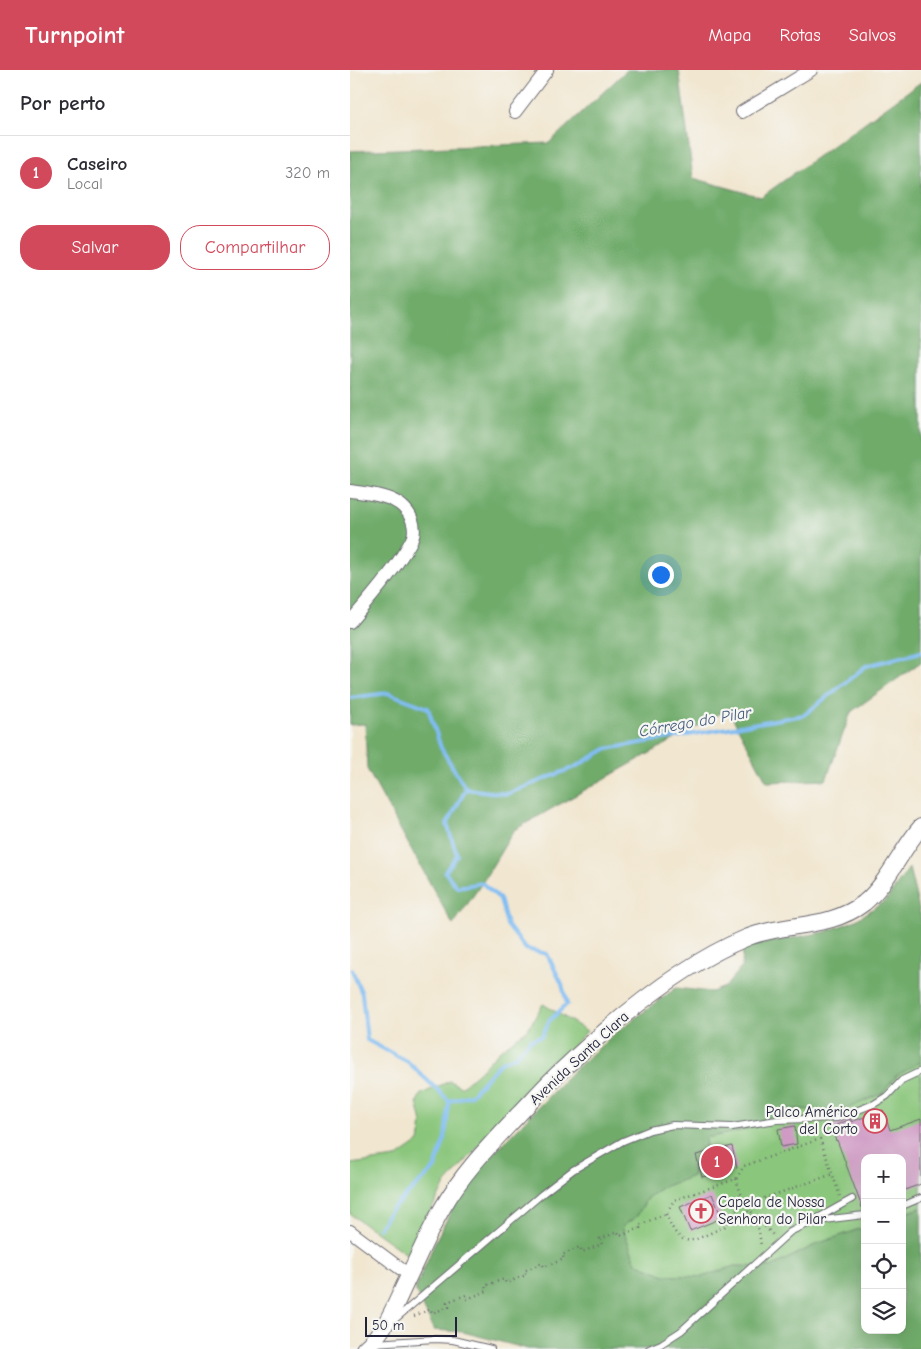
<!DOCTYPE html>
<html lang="pt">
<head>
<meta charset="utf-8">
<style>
	:root { --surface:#fff; --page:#f2f2f3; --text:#2b2b33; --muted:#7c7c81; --line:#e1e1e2; --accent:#d1495b }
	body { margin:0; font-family:"Comic Neue",sans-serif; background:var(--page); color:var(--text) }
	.controls { position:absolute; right:15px; bottom:15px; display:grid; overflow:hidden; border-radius:10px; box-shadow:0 5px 20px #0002 }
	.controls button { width:45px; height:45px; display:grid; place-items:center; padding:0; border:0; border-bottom:1px solid var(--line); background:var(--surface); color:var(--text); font:25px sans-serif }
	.scale { position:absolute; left:15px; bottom:12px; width:92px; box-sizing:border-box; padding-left:5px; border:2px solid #22223b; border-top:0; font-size:14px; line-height:18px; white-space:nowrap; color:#22223b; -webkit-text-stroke:4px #f6f6f2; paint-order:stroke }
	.you { position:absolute; left:310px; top:504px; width:18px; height:18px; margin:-12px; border:4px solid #fff; border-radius:50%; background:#1a73e8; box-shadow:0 0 0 8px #1a73e833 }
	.badge { display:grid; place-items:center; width:32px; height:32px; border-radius:50%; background:var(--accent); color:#fff; font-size:16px; font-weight:700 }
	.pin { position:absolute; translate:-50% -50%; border:2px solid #fff; box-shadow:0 1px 5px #0006 }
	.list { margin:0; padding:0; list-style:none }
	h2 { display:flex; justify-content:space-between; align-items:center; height:65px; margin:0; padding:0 20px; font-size:21px }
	h2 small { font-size:16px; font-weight:400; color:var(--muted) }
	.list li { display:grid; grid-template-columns:32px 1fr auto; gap:15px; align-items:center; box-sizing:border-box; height:75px; padding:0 20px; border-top:1px solid var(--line) }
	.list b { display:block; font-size:19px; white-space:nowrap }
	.list p { margin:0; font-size:16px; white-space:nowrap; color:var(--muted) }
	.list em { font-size:16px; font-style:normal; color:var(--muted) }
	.actions { display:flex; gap:10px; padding:15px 20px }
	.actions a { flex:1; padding:11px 0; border:1px solid var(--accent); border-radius:20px; text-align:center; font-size:18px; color:var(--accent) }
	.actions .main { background:var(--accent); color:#fff }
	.icon { flex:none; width:28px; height:28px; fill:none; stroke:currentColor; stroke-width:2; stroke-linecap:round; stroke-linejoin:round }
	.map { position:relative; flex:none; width:571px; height:1279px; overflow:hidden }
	header { display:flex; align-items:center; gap:30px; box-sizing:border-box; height:70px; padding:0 25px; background:var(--accent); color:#fff }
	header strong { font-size:24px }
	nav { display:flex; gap:28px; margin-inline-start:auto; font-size:18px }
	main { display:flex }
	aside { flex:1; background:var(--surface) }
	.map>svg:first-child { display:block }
	.green { fill:#8ac67b; stroke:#56745b }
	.forest { fill:#6fab6b; stroke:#486653 }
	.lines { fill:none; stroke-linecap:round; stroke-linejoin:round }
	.stream { stroke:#81bdf3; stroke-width:4 }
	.building { fill:#cf9ac4 }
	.service-casing { stroke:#6a676f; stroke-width:8 }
	.minor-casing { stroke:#6a676f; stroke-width:14 }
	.tertiary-casing { stroke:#6a676f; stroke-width:18 }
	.path { stroke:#6a676f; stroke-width:2.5; stroke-dasharray:1 4; stroke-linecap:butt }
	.service { stroke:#fff; stroke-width:6 }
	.minor { stroke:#fff; stroke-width:12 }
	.tertiary { stroke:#fff; stroke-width:16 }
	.labels { text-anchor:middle; stroke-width:4.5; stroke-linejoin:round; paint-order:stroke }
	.street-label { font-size:15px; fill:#22223b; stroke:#f6f6f2 }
	.poi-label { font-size:15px; fill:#22223b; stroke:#f6f6f2; text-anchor:end }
	.water-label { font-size:16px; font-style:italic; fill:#43587b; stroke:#f6f6f2 }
</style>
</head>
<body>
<header>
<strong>Turnpoint</strong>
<nav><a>Mapa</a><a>Rotas</a><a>Salvos</a></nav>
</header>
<main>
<aside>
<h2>Por perto<small></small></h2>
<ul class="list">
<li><span class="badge">1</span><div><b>Caseiro</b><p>Local</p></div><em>320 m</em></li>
</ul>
<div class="actions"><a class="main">Salvar</a><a>Compartilhar</a></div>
</aside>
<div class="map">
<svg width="571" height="1279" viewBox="0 0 571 1279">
	<rect width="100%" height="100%" fill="#f6f6f2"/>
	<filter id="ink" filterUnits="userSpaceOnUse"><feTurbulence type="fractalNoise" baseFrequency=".02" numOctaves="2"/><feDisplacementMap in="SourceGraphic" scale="10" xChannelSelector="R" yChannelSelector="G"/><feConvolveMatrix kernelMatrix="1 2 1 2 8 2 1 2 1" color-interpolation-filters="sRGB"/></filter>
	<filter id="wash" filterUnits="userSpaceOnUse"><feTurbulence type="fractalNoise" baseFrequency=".0096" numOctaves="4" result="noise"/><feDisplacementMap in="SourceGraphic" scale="20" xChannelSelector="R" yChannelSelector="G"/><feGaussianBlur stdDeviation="1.12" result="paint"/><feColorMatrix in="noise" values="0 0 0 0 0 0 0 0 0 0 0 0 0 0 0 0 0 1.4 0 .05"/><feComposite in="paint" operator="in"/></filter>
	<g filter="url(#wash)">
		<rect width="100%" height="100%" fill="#f1e6cf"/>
		<!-- green -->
		<path class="green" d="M 193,934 L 237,961 L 188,1015 L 147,1056 L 96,1113 L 72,1157 L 62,1188 L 0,1144 L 0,1094 L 46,1088 L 69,1072 L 72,1053 L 67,1032 L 71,1024 L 100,1011 L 111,1017 L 133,998 L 149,981 L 178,959 Z
			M 569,992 L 571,992 L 571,1138 L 552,1144 L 552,1088 L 515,1088 L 515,1157 L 467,1174 L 421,1197 L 384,1196 L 352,1207 L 315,1205 L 286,1193 L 272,1156 L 287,1146 L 297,1128 L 311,1118 L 342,1106 L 346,1090 L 356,1080 L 355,1068 L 395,1060 L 435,1038 L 473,1041 L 533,1023 L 546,1006 Z"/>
		<!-- forest -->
		<path class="forest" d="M 277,0 L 329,0 L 343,108 L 411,127 L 571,12 L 571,592 L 501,642 L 476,710 L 417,712 L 378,639 L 164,760 L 132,813 L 103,855 L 17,699 L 15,654 L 0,655 L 0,81 L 199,73 Z
			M 559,798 L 571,847 L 571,992 L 546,1006 L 533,1023 L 499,1038 L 473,1041 L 435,1038 L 395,1060 L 355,1068 L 356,1080 L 346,1090 L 342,1106 L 311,1118 L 297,1128 L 287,1146 L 272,1157 L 286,1193 L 315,1205 L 352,1207 L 384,1196 L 421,1197 L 467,1174 L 515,1157 L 515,1260 L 552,1260 L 552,1144 L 571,1138 L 571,1279 L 178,1279 L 113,1262 L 84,1260 L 65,1220 L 84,1174 L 116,1112 L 222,1002 L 264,964 L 326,918 L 362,922 L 375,917 L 392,897 L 393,877 L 475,862 L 506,850 L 536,830 Z"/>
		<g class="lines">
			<!-- stream -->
			<path class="stream" d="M 0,628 L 38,623 L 78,638 L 91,678 L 116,719 L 97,754 L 107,785 L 95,802 L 107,817 L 132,813 L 150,829 L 157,855 L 176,879 L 197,884 L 212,914 L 217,934 L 199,951 L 192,966 L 180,970 L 166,986 L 151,992 L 121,1025 L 99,1031
				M 116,719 L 157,724 L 225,697 L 256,679 L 454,645 L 516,596 L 571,582
				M 2,900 L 12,924 L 17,970 L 58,992 L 99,1031 L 95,1068 L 85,1098 L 40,1141 L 29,1158"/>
		</g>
		<g id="blocks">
			<!-- building -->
			<path class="building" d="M 533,1040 L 540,1060 L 571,1049 L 571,1114 L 552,1121 L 552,1088 L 515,1088 L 515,1140 L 513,1140 L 487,1070 L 486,1071 L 481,1057 L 501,1049 L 501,1052 Z
				M 445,1056 L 447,1074 L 431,1077 L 428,1059 Z
				M 382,1076 L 387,1098 L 352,1107 L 346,1085 Z
				M 362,1124 L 372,1148 L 340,1161 L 330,1137 Z"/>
		</g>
	</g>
	<g filter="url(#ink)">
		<use href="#blocks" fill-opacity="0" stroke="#6a676f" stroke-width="1"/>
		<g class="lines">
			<!-- service casing -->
			<g class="service-casing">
				<path id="service" d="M 552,1136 L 571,1128
					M 466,1149 L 502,1129
					M 43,1251 L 192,1124 L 223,1100 L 273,1071 L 300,1060 L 323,1055 L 382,1057 L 427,1050 L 487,1048 L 524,1034 L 537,1026 L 552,1010 L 571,1001
					M 24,1273 L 85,1269 L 103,1270 L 141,1279
					M 299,1279 L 311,1274 L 331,1261 L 440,1162 C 463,1149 489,1148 515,1145"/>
			</g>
			<!-- minor casing -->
			<g class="minor-casing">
				<path id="minor" d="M 165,42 L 197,0
					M 392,42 L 461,0
					M 0,421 C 23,424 53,426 62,450 C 64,456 65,463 62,469 C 58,478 51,487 46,495 C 32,515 16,533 0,552
					M 0,1161 L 59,1205"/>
			</g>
			<!-- tertiary casing -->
			<g class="tertiary-casing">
				<path id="tertiary" d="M 14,1279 C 37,1259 43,1239 56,1212 C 68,1187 79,1161 93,1137 C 113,1102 141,1074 168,1045 C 183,1030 197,1013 213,999 C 264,951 330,895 396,868 C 434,852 479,860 514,833 C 538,813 551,780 571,757"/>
			</g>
			<!-- path -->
			<path class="path" d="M 386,1109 L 395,1136
				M 395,1135 L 483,1104
				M 398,1141 L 409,1160 L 411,1177
				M 316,1144 C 332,1184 342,1170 374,1157 C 383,1149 383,1139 395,1135 L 423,1165
				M 64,1246 L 81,1239 L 82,1243 L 99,1237 L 97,1232 L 116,1225 L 117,1229 L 137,1221 L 135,1216 L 154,1209 L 156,1213 L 176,1205 L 174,1201 L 192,1193 L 194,1197 L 214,1189 L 212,1185 L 230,1177 L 232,1182 L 252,1174 L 250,1169 L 268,1162 L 270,1166 L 290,1158 L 289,1155 L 316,1144 L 324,1130 L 386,1109 L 394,1096 L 470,1069 L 490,1126"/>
			<!-- service -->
			<use href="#service" class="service"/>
			<!-- minor -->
			<use href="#minor" class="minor"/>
			<!-- tertiary -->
			<use href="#tertiary" class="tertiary"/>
		</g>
	</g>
	<!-- icons -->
	<defs>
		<g id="building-ring" transform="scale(1.25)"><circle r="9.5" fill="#f6f6f2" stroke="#d1495b" stroke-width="1.5"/><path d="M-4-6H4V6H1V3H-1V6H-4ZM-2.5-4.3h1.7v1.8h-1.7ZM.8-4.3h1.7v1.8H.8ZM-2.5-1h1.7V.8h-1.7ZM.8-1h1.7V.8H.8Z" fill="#d1495b"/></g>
		<g id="church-ring" transform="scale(1.25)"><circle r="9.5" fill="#f6f6f2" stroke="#d1495b" stroke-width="1.5"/><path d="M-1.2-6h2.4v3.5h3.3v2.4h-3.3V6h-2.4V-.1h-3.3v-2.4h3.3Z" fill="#d1495b"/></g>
	</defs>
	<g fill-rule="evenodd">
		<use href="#building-ring" x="525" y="1051"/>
		<use href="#church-ring" x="351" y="1141"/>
	</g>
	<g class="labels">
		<!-- street labels -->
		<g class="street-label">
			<text transform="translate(229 988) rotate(-43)" y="5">Avenida Santa Clara</text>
		</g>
		<!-- poi labels -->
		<g class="poi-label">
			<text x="508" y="1047">Palco Américo<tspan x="508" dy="17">del Corto</tspan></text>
			<text x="368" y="1137" text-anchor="start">Capela de Nossa<tspan x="368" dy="17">Senhora do Pilar</tspan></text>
		</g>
		<!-- water labels -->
		<g class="water-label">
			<text transform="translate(345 651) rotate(-10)" y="6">Córrego do Pilar</text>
		</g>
	</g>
</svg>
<div class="controls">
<button>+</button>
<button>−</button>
<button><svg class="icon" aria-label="locate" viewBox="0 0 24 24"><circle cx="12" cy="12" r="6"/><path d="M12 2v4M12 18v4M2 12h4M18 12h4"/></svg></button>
<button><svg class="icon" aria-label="layers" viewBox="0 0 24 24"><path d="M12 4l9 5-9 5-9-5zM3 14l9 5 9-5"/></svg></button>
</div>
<div class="scale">50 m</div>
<div class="you"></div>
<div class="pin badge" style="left:367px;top:1092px">1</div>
</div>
</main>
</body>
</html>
